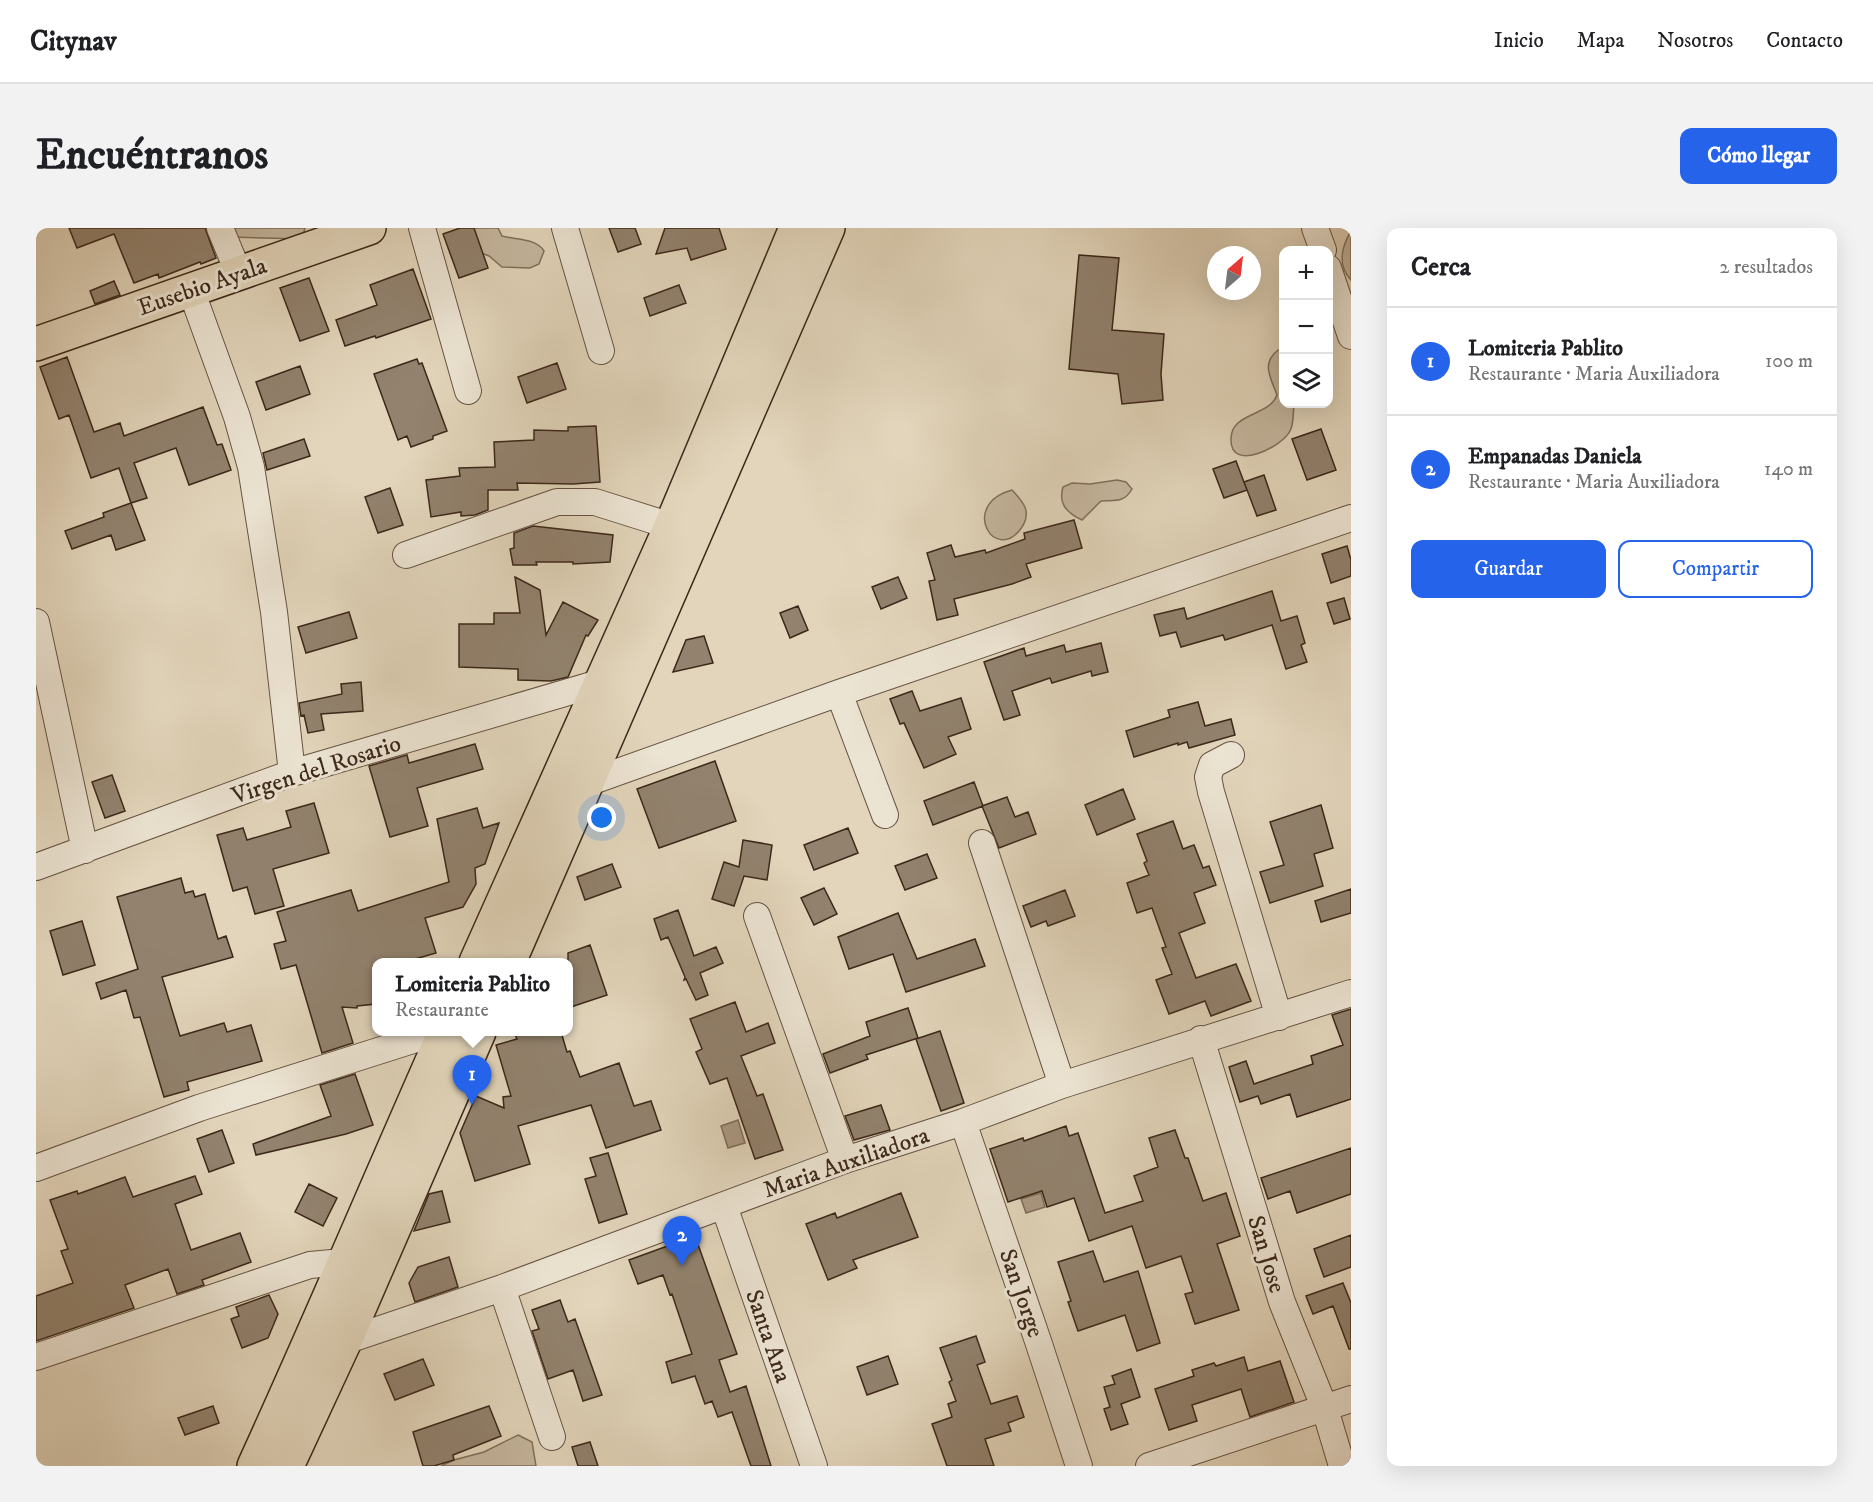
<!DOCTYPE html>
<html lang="es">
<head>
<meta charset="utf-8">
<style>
	:root { --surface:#fff; --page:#f2f2f2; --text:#202124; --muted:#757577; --line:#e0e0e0; --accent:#2563eb }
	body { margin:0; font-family:"IM FELL DW Pica",serif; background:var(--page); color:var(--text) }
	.controls { position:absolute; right:18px; top:18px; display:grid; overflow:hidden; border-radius:12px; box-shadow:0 6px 24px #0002 }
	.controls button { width:54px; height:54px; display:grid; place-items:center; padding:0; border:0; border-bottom:2px solid var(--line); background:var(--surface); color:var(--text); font:30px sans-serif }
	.compass { position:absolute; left:1171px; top:18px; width:54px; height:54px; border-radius:50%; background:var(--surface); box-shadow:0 6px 24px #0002; rotate:28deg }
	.you { position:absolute; left:566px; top:590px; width:21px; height:21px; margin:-15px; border:4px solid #fff; border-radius:50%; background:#1a73e8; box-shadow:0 0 0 9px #1a73e833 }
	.badge { display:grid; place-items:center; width:39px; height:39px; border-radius:50%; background:var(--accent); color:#fff; font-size:20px; font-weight:700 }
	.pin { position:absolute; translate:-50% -50px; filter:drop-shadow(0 2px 3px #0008) }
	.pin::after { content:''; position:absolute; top:32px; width:21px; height:18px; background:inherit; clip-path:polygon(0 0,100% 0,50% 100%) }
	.popup { position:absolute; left:336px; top:730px; width:201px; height:78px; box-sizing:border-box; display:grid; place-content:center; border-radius:12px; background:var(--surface); filter:drop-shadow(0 2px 4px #0005); font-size:20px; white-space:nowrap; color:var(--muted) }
	.popup b { font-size:22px; color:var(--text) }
	.popup::after { content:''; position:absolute; left:50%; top:100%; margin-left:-12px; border:12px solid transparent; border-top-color:var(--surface) }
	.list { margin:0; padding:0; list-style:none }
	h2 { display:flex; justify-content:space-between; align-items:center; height:78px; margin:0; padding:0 24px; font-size:26px }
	h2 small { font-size:20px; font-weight:400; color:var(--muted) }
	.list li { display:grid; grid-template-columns:39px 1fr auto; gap:18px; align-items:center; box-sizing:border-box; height:108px; padding:0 24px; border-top:2px solid var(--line) }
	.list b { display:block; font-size:22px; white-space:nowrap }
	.list p { margin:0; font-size:20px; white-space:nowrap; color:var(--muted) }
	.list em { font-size:20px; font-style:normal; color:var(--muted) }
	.actions { display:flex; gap:12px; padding:18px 24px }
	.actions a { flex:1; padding:14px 0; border:2px solid var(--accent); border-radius:12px; text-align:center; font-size:21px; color:var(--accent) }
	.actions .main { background:var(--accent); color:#fff }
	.icon { flex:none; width:33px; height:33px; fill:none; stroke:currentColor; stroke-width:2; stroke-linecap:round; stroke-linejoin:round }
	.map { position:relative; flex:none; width:1315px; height:1238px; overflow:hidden; border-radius:12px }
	header { display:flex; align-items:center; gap:36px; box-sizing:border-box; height:84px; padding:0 30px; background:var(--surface); border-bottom:2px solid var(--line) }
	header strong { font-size:28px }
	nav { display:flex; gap:33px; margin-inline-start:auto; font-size:21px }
	.intro { display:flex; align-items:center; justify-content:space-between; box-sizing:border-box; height:144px; padding:0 36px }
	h1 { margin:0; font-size:42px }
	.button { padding:15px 27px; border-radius:12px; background:var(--accent); color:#fff; font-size:21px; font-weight:700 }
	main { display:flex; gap:36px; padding:0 36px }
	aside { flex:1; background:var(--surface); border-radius:12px; box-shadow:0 6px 24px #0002 }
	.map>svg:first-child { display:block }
	.green { fill:#c6b8a0; stroke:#81705d; stroke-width:1.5 }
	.water { fill:#aa9a84; stroke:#7e6c5a; stroke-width:1.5 }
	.building { fill:#92826e; stroke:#3c281a; stroke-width:1.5 }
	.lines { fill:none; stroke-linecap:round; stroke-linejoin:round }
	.minor-casing { stroke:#665342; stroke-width:28 }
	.major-casing { stroke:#3c281a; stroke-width:36 }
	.highway-casing { stroke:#3c281a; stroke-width:36 }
	.minor { stroke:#ece4d3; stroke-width:26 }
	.major { stroke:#e2d5bb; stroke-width:33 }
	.highway { stroke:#e2d5bb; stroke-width:33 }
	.labels { text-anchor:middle; stroke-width:6; stroke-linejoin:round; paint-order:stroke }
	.street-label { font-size:24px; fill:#3c281a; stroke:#ece4d3 }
</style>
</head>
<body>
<header>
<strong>Citynav</strong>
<nav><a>Inicio</a><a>Mapa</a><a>Nosotros</a><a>Contacto</a></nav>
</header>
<div class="intro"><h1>Encuéntranos</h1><a class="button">Cómo llegar</a></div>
<main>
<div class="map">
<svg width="1315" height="1238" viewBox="0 0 1315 1238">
	<rect width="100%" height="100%" fill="#e2d5bb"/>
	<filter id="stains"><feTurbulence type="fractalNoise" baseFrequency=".00333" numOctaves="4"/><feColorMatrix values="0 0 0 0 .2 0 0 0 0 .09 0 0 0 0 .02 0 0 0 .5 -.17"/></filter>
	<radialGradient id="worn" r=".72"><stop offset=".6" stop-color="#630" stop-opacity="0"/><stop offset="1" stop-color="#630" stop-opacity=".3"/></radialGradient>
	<!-- green -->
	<path class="green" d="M 191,0 L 269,0 L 266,11 L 194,9 Z
		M 429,0 L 462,0 L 466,8 C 480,12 500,10 508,23 L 503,36 L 494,40 L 466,39 L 453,28 L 440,23 Z
		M 1315,3 L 1315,52 C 1301,37 1305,20 1315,3 Z
		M 1245,120 L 1248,120 L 1248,176 L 1258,176 C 1257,184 1258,196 1254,203 C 1246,219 1194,245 1195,211 C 1195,184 1233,189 1241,167 C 1234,148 1224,134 1245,120 Z
		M 1081,252 L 1090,254 L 1096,261 C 1088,275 1080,272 1065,273 L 1046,292 C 1031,285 1022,276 1027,259 L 1036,255 L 1054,256 Z
		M 976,262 C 987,274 996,283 986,299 C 960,338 922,277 976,262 Z
		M 482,1207 L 496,1214 L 500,1238 L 405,1238 L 418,1232 L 448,1224 Z"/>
	<!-- water -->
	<path class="water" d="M 702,892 L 709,915 L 692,920 L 685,898 Z
		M 1005,965 L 1009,979 L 990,985 L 985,971 Z"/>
	<!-- building -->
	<path class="building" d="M 33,0 L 169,0 L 180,30 L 165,36 L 164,34 L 123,50 L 122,46 L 98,55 L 78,6 L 41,20 Z
		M 424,0 L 438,0 L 452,40 L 423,50 L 407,6 Z
		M 573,0 L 599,0 L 605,16 L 582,24 Z
		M 629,0 L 683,0 L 690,21 L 655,32 L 651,20 L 620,26 Z
		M 1043,27 L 1083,30 L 1076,102 L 1128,106 L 1125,146 L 1127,172 L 1086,176 L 1082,146 L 1033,141 Z
		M 377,41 L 395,91 L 340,110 L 339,108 L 309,118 L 300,92 L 341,77 L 334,57 Z
		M 273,50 L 293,103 L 264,113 L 244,60 Z
		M 78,53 L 84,67 L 59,76 L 54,63 Z
		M 643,57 L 650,75 L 614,88 L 608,70 Z
		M 31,129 L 58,204 L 84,195 L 88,208 L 167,179 L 181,217 L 186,216 L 195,242 L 153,257 L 140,220 L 98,235 L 111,270 L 95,275 L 83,240 L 55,250 L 33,187 L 23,191 L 4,139 Z
		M 381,131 L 383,136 L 386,135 L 411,203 L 397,208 L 397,211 L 375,219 L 371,208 L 362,212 L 338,146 Z
		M 521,135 L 530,161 L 491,175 L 482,149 Z
		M 264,138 L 274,166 L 230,182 L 220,154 Z
		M 560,198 L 564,254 L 537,256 L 481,255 L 482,262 L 452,262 L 452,282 L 439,287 L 425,288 L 425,284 L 395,289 L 390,252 L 424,248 L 423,240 L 459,239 L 458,214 L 498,212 L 498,202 L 532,203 L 532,199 Z
		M 1285,201 L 1300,242 L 1271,252 L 1256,211 Z
		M 268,211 L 274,228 L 231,242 L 227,225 Z
		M 1200,233 L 1211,262 L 1188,270 L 1177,241 Z
		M 1228,247 L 1240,282 L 1221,288 L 1208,254 Z
		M 354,260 L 367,297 L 342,305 L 329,269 Z
		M 95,275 L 109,312 L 80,322 L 75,307 L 36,321 L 29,303 L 68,289 L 67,285 Z
		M 1038,292 L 1046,320 L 990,336 L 995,349 L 976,356 L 918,371 L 922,387 L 901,392 L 893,353 L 899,352 L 891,325 L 915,317 L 919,329 L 949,322 L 950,325 L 989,311 L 988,305 Z
		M 497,298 L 577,307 L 574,334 L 537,336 L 537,334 L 500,334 L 501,337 L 477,337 L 474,321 L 478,320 L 478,305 Z
		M 1311,318 L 1315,332 L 1315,348 L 1295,355 L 1286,326 Z
		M 479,349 L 504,362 L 510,407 L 527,374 L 562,392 L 552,408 L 550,407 L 532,449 L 515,453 L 482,452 L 482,441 L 423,439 L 423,396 L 458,396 L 458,385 L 484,385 Z
		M 862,349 L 871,370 L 845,381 L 836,359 Z
		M 1236,363 L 1245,393 L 1261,388 L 1269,415 L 1265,417 L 1271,434 L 1250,441 L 1236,397 L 1189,412 L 1187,407 L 1145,419 L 1140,404 L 1124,408 L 1118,387 L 1148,380 L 1151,391 Z
		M 1308,370 L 1314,391 L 1298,396 L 1291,375 Z
		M 762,378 L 772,402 L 754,410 L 744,385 Z
		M 313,384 L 321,410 L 270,425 L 262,399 Z
		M 668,408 L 677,435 L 637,444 L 650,412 Z
		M 1065,415 L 1072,444 L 1056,448 L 1055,443 L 1016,455 L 1014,450 L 976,463 L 984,487 L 968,492 L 948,434 L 988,420 L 990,428 L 1028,417 L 1030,424 Z
		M 325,454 L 327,483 L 285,486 L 288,502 L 272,505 L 268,487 L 265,488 L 263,475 L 306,466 L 305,456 Z
		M 876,463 L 884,483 L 925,470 L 935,501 L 912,509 L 920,526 L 888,540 L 868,495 L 864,496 L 854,471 Z
		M 1162,474 L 1169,498 L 1195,491 L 1199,507 L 1153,520 L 1151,514 L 1142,517 L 1142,515 L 1098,529 L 1090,503 L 1134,489 L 1132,482 Z
		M 439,516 L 447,541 L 381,560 L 392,598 L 354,609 L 333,538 L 371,527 L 373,535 Z
		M 679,533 L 700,593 L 623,620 L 601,561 Z
		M 76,547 L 89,583 L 69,590 L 56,554 Z
		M 938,554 L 947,578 L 897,597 L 888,573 Z
		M 1087,561 L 1099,591 L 1061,607 L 1049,577 Z
		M 971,569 L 979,589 L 992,584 L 1000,606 L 963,620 L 946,578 Z
		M 278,575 L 293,625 L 237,641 L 248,678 L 219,686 L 211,659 L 197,663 L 181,607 L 207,600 L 211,612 L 255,599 L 250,583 Z
		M 1285,577 L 1297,620 L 1278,626 L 1287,658 L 1234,675 L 1224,644 L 1248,637 L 1234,594 Z
		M 441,580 L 447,600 L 463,595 L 449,636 L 439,640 L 440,656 L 427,679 L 389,690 L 400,725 L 365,735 L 340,735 L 340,776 L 321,778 L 321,780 L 306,779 L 317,815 L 286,825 L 260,737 L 245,741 L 238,716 L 250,713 L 241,684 L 315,662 L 322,683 L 413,654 L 401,591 Z
		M 1137,593 L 1147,621 L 1158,617 L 1167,640 L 1173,638 L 1180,657 L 1158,665 L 1169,695 L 1143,705 L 1160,750 L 1200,736 L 1215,773 L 1175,788 L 1169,773 L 1133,786 L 1120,752 L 1136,746 L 1126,720 L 1130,719 L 1116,680 L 1101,685 L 1091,655 L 1113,647 L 1108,635 L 1111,633 L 1101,606 Z
		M 812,600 L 822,625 L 778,642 L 768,617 Z
		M 707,612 L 736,617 L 731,652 L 708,648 L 698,678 L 676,671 L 688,634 L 703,639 Z
		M 891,626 L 901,650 L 869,662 L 859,638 Z
		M 576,636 L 585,659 L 549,672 L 541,649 Z
		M 145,650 L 149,665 L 157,663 L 159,669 L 169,666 L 182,711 L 190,708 L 197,729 L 126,749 L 144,808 L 188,795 L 191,804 L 215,797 L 226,833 L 151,854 L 153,862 L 128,869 L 104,789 L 98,790 L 90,762 L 65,771 L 60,755 L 102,741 L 81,669 Z
		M 788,660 L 801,686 L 778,697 L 765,670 Z
		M 1315,661 L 1315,685 L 1285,694 L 1279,673 Z
		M 1029,662 L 1039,688 L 1012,698 L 1010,693 L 995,699 L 987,678 Z
		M 642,682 L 658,728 L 680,719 L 687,735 L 664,745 L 672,767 L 660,772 L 650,751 L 648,752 L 649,749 L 632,709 L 625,712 L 618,691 Z
		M 862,685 L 881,731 L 939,711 L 949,738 L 870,764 L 857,726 L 813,741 L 802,709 Z
		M 46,693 L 59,737 L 27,747 L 14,703 Z
		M 554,717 L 571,767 L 532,780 L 532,725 Z
		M 699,774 L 710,804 L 732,795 L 739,815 L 705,828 L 721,868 L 727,866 L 747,922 L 719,931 L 691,850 L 674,856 L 660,824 L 666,821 L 654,791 Z
		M 872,780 L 882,810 L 830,827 L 832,831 L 794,845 L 787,826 L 834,808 L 830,794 Z
		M 1315,781 L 1315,871 L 1261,889 L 1254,866 L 1225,876 L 1222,868 L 1204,874 L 1193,839 L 1210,833 L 1218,856 L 1277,836 L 1275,828 L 1307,817 L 1296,787 Z
		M 904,803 L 928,875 L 905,883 L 880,811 Z
		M 478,804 L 525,804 L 531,824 L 534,823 L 544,849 L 583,835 L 598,878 L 615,873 L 625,902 L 570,920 L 555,877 L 482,898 L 494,936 L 439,953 L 424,905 L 440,868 L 468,880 L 467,869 L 475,868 L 460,817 L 481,811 Z
		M 319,846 L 337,897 L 310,906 L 220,927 L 217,916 L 295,888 L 284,857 Z
		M 845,877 L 854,902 L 818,912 L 809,888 Z
		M 1030,898 L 1033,908 L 1042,905 L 1069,985 L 1107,973 L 1098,948 L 1122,939 L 1113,910 L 1139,902 L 1149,930 L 1152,930 L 1167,973 L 1190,965 L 1204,1008 L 1181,1016 L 1203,1082 L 1159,1096 L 1149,1066 L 1157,1064 L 1145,1028 L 1110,1040 L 1096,998 L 1053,1013 L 1038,970 L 1011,979 L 1006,963 L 972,974 L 954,921 L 987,910 L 988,913 Z
		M 186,902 L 198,935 L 173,944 L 161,911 Z
		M 1315,920 L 1315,966 L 1261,985 L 1254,963 L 1232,971 L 1225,950 Z
		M 572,925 L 591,986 L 563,995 L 549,951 L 560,948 L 554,930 Z
		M 159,948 L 166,966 L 139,976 L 155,1022 L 204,1005 L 215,1034 L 166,1052 L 168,1057 L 141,1066 L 132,1041 L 89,1057 L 98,1080 L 0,1113 L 0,1068 L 37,1055 L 25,1023 L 32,1021 L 14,972 L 41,963 L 42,966 L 89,949 L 97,969 Z
		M 273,956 L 301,970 L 287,998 L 259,984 Z
		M 406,963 L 414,994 L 378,1003 L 393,966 Z
		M 865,965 L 882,1009 L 817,1032 L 821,1040 L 792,1052 L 770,996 L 799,985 L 801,990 Z
		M 1315,1007 L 1315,1039 L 1288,1049 L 1278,1021 Z
		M 659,1008 L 701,1126 L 683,1132 L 694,1164 L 710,1158 L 735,1238 L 715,1238 L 696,1184 L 682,1189 L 676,1173 L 669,1176 L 659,1148 L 636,1155 L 630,1134 L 656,1126 L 636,1066 L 634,1067 L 627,1047 L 602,1056 L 593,1032 Z
		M 1057,1023 L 1068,1054 L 1102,1043 L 1124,1115 L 1101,1123 L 1089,1087 L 1042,1103 L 1032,1074 L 1035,1073 L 1022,1034 Z
		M 413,1029 L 422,1059 L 379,1074 L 373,1055 L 382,1039 Z
		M 1307,1055 L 1315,1075 L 1315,1121 L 1313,1121 L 1297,1078 L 1277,1086 L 1270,1068 Z
		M 233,1067 L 242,1086 L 232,1110 L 206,1120 L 195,1091 L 203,1088 L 200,1079 Z
		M 524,1072 L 532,1094 L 539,1091 L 566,1167 L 547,1173 L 537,1142 L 512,1151 L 496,1103 L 503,1101 L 496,1082 Z
		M 940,1108 L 949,1134 L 941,1137 L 955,1176 L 981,1168 L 988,1189 L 972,1195 L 975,1203 L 949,1211 L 958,1238 L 911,1238 L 896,1196 L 916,1189 L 912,1176 L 920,1173 L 913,1154 L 916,1152 L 904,1120 Z
		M 852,1128 L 862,1156 L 831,1167 L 821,1139 Z
		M 1208,1129 L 1212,1143 L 1244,1133 L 1258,1174 L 1214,1189 L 1205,1161 L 1156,1177 L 1161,1193 L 1133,1202 L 1119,1161 L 1158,1148 L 1156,1142 L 1178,1135 L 1180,1138 Z
		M 387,1131 L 398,1157 L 359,1172 L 348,1146 Z
		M 1095,1141 L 1104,1169 L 1085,1176 L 1092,1196 L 1075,1202 L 1068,1181 L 1074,1179 L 1068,1159 L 1079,1156 L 1076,1148 Z
		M 177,1178 L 183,1195 L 149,1207 L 142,1190 Z
		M 453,1178 L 465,1208 L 417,1227 L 418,1232 L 398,1238 L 387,1238 L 377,1204 Z
		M 554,1214 L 562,1238 L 542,1238 L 536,1219 Z"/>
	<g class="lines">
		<!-- minor casing -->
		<g class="minor-casing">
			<path id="minor" d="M 184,0 L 203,46
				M 386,0 L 432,163
				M 529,0 L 565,123
				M 1279,0 L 1287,22
				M 1292,40 L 1315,108
				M 155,62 L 201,189 L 215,239 L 238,384 L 256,545
				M 370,327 L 521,274 L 559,274 L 635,298
				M 0,394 L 49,622
				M 803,465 L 849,587
				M 1195,527 L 1176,537 L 1172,549 L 1175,564 L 1243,789
				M 551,555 L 803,465 L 1315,290
				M 946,615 L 1026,857
				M 0,639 L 256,545 L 563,455
				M 721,688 L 809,932
				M 1165,811 L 1246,1074 L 1289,1181 L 1306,1238
				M 927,894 L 1002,1113 L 1043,1238
				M 0,940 L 163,880 L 402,804
				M 688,978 L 778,1238
				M 466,1060 L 516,1209
				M 297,1112 L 309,1113 L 466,1060 L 809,932 L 927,894 L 1026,857 L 1315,765
				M 0,1129 L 274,1037 L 307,1034 L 323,1038
				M 1113,1238 L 1315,1171"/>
		</g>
		<!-- major casing -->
		<g class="major-casing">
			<path id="major" d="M 0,116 L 333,0"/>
		</g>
		<!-- highway casing -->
		<g class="highway-casing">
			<path id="highway" d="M 440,734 L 635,298 L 760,0
				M 473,734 L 792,0
				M 218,1238 C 284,1094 345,948 409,804
				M 251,1238 L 309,1113 L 443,804"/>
		</g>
		<!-- minor -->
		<use href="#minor" class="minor"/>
		<!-- major -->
		<use href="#major" class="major"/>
		<!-- highway -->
		<use href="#highway" class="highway"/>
	</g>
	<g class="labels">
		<!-- street labels -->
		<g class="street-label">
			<text transform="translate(166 58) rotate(-19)" y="8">Eusebio Ayala</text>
			<text transform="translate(280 541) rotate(-18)" y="8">Virgen del Rosario</text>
			<text transform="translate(810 934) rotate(-19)" y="8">Maria Auxiliadora</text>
			<text transform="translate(1231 1026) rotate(73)" y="8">San Jose</text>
			<text transform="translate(986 1065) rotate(71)" y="8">San Jorge</text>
			<text transform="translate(733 1108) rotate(71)" y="8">Santa Ana</text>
		</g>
	</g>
	<rect width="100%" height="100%" filter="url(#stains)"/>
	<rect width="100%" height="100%" fill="url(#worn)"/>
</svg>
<div class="controls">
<button>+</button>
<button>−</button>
<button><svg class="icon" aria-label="layers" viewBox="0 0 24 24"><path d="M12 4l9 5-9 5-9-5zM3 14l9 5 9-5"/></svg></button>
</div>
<svg class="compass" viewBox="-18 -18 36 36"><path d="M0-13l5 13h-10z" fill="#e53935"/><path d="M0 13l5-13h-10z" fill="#757577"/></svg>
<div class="you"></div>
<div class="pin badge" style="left:436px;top:877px">1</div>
<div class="popup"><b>Lomiteria Pablito</b>Restaurante</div>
<div class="pin badge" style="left:646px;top:1038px">2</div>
</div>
<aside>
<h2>Cerca<small>2 resultados</small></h2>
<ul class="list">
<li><span class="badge">1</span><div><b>Lomiteria Pablito</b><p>Restaurante · Maria Auxiliadora</p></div><em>100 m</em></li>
<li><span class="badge">2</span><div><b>Empanadas Daniela</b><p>Restaurante · Maria Auxiliadora</p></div><em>140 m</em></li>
</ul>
<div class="actions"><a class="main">Guardar</a><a>Compartir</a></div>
</aside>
</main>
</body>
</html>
